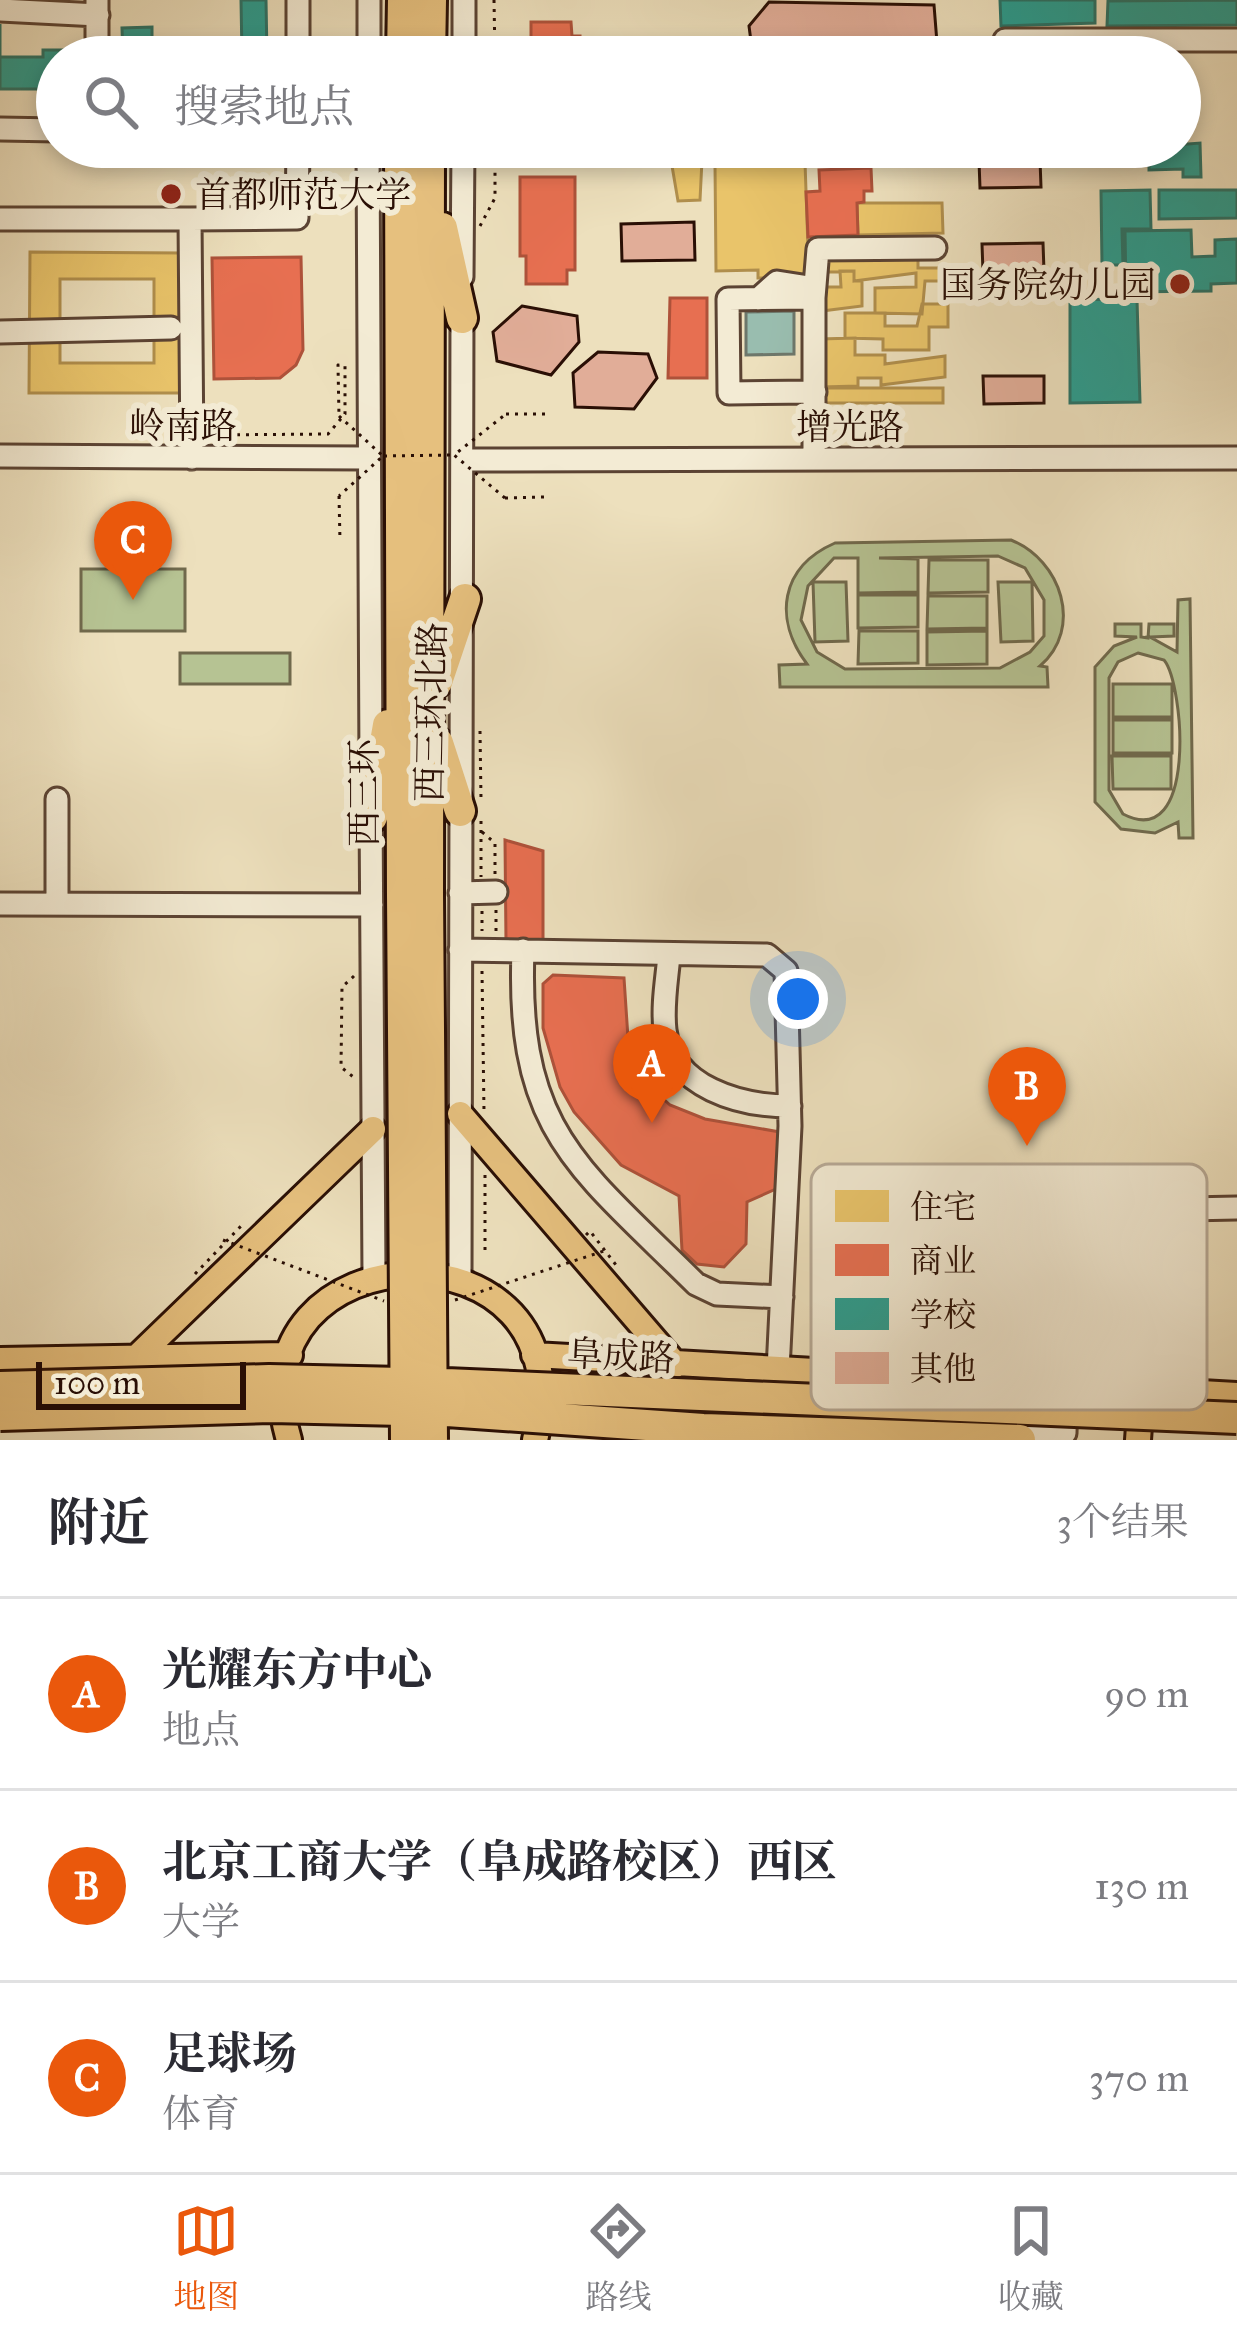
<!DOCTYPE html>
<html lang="zh">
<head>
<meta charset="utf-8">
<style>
	:root { --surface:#fff; --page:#f7f7f7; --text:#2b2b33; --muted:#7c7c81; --line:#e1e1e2; --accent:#ea580c }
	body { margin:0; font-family:"IM FELL Great Primer","Noto Serif SC",serif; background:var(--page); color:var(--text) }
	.scale { position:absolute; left:36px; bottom:30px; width:210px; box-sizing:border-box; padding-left:12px; border:6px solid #2a0f05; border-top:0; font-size:33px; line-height:42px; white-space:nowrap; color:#2a0f05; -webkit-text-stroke:9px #f3ebd4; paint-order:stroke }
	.you { position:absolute; left:798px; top:999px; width:42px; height:42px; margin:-30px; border:9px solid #fff; border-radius:50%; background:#1a73e8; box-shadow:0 0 0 18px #1a73e833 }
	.badge { display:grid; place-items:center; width:78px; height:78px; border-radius:50%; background:var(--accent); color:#fff; font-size:39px; font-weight:700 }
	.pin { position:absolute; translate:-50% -99px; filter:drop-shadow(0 3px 6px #0008) }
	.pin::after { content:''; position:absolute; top:63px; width:42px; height:36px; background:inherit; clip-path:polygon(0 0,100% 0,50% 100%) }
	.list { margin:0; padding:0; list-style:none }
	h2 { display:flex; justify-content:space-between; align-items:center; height:156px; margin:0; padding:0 48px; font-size:51px }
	h2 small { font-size:39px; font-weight:400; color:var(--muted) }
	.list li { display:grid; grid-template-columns:78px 1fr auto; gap:36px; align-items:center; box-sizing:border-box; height:192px; padding:0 48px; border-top:3px solid var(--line) }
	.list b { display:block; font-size:45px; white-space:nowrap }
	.list p { margin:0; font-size:39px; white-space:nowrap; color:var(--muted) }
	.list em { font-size:39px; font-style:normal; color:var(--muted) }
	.icon { flex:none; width:66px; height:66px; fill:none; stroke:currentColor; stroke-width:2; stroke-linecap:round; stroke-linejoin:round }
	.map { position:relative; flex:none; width:1237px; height:1440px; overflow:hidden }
	.search { position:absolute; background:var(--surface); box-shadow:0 6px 18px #0003; left:36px; right:36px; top:36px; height:132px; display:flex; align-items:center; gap:30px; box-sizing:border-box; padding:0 42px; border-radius:66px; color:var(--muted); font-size:45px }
	.sheet { height:732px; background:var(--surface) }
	nav { display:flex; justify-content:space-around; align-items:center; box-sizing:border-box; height:168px; border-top:3px solid var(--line); background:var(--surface); font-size:33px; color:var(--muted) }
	nav a { display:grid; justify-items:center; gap:6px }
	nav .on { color:var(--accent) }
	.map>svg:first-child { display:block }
	.green { fill:#b6c393; stroke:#70694c; stroke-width:3; fill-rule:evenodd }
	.water { fill:#99bdaf; stroke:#6d776b; stroke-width:3 }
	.homes { fill:#e9c46a; stroke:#b08e4c; stroke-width:3; fill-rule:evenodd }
	.shops { fill:#e76f51; stroke:#ae523a; stroke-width:3 }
	.schools { fill:#2a9d8f; stroke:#2a7266; stroke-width:3 }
	.building { fill:#e1ad98; stroke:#2a0f05; stroke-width:3 }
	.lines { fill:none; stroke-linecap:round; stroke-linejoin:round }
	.minor-casing { stroke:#5b4333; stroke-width:27 }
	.major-casing { stroke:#2a0f05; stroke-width:30 }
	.highway-casing { stroke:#2a0f05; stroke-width:36 }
	.path { stroke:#2a0f05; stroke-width:3; stroke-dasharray:3 6; stroke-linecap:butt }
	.minor { stroke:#f3ebd4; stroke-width:21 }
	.major { stroke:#e6c07e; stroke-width:24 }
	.highway { stroke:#e6c07e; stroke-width:30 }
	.highway-bridge-casing { stroke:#2a0f05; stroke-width:36; stroke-linecap:butt }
	.path-bridge { stroke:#2a0f05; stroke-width:3; stroke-dasharray:3 6; stroke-linecap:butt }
	.highway-bridge { stroke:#e6c07e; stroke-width:30 }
	.poi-dot { fill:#8f2418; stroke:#f3ebd4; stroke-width:4.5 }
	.labels { text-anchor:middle; stroke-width:12; stroke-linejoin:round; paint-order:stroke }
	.poi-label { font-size:36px; fill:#2a0f05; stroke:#f3ebd4; text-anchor:start }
	.street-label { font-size:36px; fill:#2a0f05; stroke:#f3ebd4 }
	.key { fill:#f3ebd4; stroke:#b7a996; stroke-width:3 }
	.key-label { font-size:33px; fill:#2a0f05 }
</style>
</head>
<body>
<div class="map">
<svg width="1237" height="1440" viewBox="0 0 1237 1440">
	<rect width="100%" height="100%" fill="#ede0bd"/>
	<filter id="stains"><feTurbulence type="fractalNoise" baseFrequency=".00167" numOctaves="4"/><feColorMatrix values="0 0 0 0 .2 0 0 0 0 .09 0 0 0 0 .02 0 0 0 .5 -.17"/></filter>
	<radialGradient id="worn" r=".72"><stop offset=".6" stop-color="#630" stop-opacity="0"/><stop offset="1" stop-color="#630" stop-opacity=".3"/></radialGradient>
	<!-- green -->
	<path class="green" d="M 1011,540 C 1061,560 1084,628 1040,666 L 1047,667 L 1048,687 L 780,687 L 779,665 L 807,664 C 773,619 780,567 835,543 ZM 998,556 L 1025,568 L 1044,600 L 1044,636 L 1030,652 L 1000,668 L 845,669 L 817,652 L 801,620 L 808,586 L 834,558 L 858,558 L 858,593 L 918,592 L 918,559 L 879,558 Z
		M 929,560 L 988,560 L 988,592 L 928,593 Z
		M 81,569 L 185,569 L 185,631 L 81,631 Z
		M 813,582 L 846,582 L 848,641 L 815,642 Z
		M 998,582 L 1032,582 L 1033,641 L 1001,642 Z
		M 858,595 L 918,595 L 918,627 L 858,628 Z
		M 928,596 L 987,596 L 987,628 L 927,629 Z
		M 1190,599 L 1193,838 L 1179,838 L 1178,822 L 1155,833 L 1121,829 L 1095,802 L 1095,667 L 1114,646 L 1137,637 L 1115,636 L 1115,624 L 1141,624 L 1141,637 L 1148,638 L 1149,624 L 1174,624 L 1174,636 L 1150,637 L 1177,652 L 1178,600 ZM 1138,653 L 1164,660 C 1184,684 1198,853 1123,814 L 1109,790 L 1109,678 L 1118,662 Z
		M 859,631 L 918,631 L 918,663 L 858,664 Z
		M 987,631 L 987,664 L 927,665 L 927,632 Z
		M 180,653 L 290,653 L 290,684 L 180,684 Z
		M 1113,684 L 1172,684 L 1172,717 L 1113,717 Z
		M 1113,720 L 1172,720 L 1172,753 L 1113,753 Z
		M 1112,756 L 1171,756 L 1171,789 L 1113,789 Z"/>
	<!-- water -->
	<path class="water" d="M 794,311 L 794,354 L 746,355 L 746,312 Z"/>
	<!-- homes -->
	<path class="homes" d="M 671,160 L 702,160 L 700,200 L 678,201 Z
		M 805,162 L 809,278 L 758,278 L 758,270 L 716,271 L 715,164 Z
		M 857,203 L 942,203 L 943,233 L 858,235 Z
		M 30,252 L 182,253 L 182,393 L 29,393 ZM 60,279 L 154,279 L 154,363 L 60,363 Z
		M 918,252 L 918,268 L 941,268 L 945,275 L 942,281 L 925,281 L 922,314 L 875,313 L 875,288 L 916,287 L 916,273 L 854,281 L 854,271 L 826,272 L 825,256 L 879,260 L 879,253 Z
		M 840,271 L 854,271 L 854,281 L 862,281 L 862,306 L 822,311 L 822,287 L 841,287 Z
		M 922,304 L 948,304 L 948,327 L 929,327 L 929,350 L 883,350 L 883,339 L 845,338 L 845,313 L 885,313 L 885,326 L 917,326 Z
		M 855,338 L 855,355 L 885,355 L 885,364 L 945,356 L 945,377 L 881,385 L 881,378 L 858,378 L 858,386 L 821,387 L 820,339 Z
		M 822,388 L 943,388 L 943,403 L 822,403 Z"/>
	<!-- shops -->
	<path class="shops" d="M 531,22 L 571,22 L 572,36 L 580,36 L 580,57 L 525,57 L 525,50 L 531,50 Z
		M 871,168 L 872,191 L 864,191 L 864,202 L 857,203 L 858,235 L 808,237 L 806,192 L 820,191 L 819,170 Z
		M 520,177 L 575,177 L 575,270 L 567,270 L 567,284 L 526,284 L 526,256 L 520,256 Z
		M 301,257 L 303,350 L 296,365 L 280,378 L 214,379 L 212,258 Z
		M 670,298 L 707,298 L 707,378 L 668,378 Z
		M 505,840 L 543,851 L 543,942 L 506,942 Z
		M 553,975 L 624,978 L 629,1053 L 647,1084 L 670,1105 L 705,1119 L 780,1132 L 778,1188 L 747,1202 L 746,1244 L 724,1267 L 697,1264 L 682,1250 L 679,1196 L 621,1165 L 574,1112 L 560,1087 L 543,1028 L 543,984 Z"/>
	<!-- schools -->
	<path class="schools" d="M 241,0 L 266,0 L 267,57 L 168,57 L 242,56 Z
		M 1000,0 L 1095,0 L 1095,23 L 1001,26 Z
		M 1237,0 L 1237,25 L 1107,26 L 1108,1 Z
		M 0,24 L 0,57 L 43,57 L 43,50 L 71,50 L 70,57 L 57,57 L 57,99 L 41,99 L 41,89 L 0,89 Z
		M 152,27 L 152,57 L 123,57 L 122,28 Z
		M 1200,143 L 1201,177 L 1183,177 L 1183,169 L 1149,170 L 1149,147 Z
		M 1150,190 L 1151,229 L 1122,229 L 1123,265 L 1102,265 L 1101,191 Z
		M 1159,190 L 1237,190 L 1237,218 L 1159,219 Z
		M 1191,230 L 1192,257 L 1215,256 L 1215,240 L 1237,239 L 1237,283 L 1211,284 L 1211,291 L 1126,292 L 1125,231 Z
		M 1070,299 L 1137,300 L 1140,402 L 1070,403 Z"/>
	<!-- building -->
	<path class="building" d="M 769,2 L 934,5 L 937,43 L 929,57 L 753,57 L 749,26 Z
		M 1040,160 L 1041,187 L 980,188 L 979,161 Z
		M 694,222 L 695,260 L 622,261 L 621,224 Z
		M 1043,243 L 1044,271 L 983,272 L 982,244 Z
		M 522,306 L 577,316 L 579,342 L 551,375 L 497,361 L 493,332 Z
		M 598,352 L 648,354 L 657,378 L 634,409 L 575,407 L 573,373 Z
		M 983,376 L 1044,376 L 1044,403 L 984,404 Z"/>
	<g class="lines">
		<!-- minor casing -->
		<g class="minor-casing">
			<path id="minor" d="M 0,10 L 98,15
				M 1005,40 L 1237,40
				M 97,57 L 97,0
				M 298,57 L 298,0
				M 369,57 L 369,0
				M 464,57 L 464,0
				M 0,129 L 57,130
				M 368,147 L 371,764
				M 0,219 L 190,219 L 192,458
				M 190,219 L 297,218 L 298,147
				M 462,277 L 463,147
				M 814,298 L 818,249 L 935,248
				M 758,299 L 777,282 L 809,287 L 814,298
				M 0,332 L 171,328
				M 0,456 L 366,458
				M 814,459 L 814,298 L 728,299 L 729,393 L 815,392
				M 463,460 L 1237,458
				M 57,799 L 57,903
				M 371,808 L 374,1276
				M 460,893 L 496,892
				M 0,904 L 372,905
				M 460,950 L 767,955 L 786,971 L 790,1126 L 778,1370
				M 523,950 C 516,1131 577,1166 696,1284 L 717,1294 L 782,1297
				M 669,955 C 667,979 662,1005 665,1030 C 672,1088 741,1106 790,1106
				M 460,1279 L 462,308
				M 1141,1390 L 1138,1210 L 1237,1208
				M 1004,1430 L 1065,1433 L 1066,1399"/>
		</g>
		<!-- major casing -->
		<g class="major-casing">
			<path id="major" d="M 460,1114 L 676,1365
				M 534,1355 L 1237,1395
				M 137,1357 L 373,1129
				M 0,1360 L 290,1355
				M 289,1440 C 226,1226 592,1212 535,1440
				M 1138,1440 L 1141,1398"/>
		</g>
		<!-- highway casing -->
		<g class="highway-casing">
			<path id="highway" d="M 402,57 L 403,0
				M 430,57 L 431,0
				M 400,147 L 402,894
				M 442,228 L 462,318
				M 437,682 L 465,599
				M 438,743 L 460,811
				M 372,817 L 388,725
				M 428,893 L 429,147"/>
		</g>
		<!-- path -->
		<path class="path" d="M 494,0 L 495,57
			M 480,226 L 495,198 L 495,147
			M 506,414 L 547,414
			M 156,435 L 177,435
			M 210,435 L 328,434 L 345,414 L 345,366 L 338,365 L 339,416
			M 339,496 L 340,541
			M 505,498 L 546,497
			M 480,731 L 481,799
			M 481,821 L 481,877
			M 482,832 L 495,843 L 495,877
			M 496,910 L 496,931
			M 482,911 L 482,931
			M 482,971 L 484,1111
			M 354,976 L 342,987 L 341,1067 L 357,1080
			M 485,1175 L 485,1251
			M 586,1235 L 590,1231 L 619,1269
			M 195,1274 L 242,1225"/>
		<!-- minor -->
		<use href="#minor" class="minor"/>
		<!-- major -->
		<use href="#major" class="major"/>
		<!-- highway -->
		<use href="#highway" class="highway"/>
		<!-- highway-bridge casing -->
		<g class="highway-bridge-casing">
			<path id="highway-bridge" d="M 428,893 L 432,1440
				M 402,894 L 406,1440
				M 0,1387 L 269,1380 L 446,1384 L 1237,1418
				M 0,1415 L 271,1407 L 447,1411 L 703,1429 L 1020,1440"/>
		</g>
		<!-- path-bridge -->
		<path class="path-bridge" d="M 339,416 L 383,456 L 339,496
			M 384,456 L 453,455
			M 505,498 L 454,455 L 506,414
			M 223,1240 L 384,1301
			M 455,1300 L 607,1250"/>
		<!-- highway-bridge -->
		<use href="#highway-bridge" class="highway-bridge"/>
	</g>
	<!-- markers -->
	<g class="poi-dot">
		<circle cx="171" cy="194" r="12"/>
		<circle cx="1180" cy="284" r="12"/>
	</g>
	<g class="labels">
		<!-- poi labels -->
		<g class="poi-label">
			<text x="195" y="207">首都师范大学</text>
			<text x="1156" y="297" text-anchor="end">国务院幼儿园</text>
		</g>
		<!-- street labels -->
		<g class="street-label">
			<text x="183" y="438">岭南路</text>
			<text x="850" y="439">增光路</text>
			<text transform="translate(430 712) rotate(-89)" y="13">西三环北路</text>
			<text transform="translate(363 793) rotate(-90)" y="13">西三环</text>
			<text transform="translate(621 1355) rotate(3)" y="13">阜成路</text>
		</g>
	</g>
	<!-- legend -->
	<rect x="811" y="1164" width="396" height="246" rx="18" class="key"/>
	<rect x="835" y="1190" width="54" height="32" fill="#e9c46a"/>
	<rect x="835" y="1244" width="54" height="32" fill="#e76f51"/>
	<rect x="835" y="1298" width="54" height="32" fill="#2a9d8f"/>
	<rect x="835" y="1352" width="54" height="32" fill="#e1ad98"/>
	<g class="key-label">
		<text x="910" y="1218">住宅</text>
		<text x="910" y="1272">商业</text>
		<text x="910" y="1326">学校</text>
		<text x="910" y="1380">其他</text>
	</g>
	<rect width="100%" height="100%" filter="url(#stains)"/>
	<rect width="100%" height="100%" fill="url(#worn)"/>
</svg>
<div class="scale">100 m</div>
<div class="you"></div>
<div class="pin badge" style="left:652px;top:1123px">A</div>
<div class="pin badge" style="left:1027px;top:1146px">B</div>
<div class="pin badge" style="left:133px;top:600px">C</div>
<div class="search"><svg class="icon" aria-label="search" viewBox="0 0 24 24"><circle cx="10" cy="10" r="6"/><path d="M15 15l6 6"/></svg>搜索地点</div>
</div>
<section class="sheet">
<h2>附近<small>3个结果</small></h2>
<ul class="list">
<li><span class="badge">A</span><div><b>光耀东方中心</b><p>地点</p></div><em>90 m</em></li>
<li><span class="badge">B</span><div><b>北京工商大学（阜成路校区）西区</b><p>大学</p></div><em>130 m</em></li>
<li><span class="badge">C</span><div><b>足球场</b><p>体育</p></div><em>370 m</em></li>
</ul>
</section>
<nav>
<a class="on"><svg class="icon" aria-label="map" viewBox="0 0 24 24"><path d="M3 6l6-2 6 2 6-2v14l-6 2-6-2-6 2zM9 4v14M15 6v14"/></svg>地图</a>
<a><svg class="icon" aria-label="directions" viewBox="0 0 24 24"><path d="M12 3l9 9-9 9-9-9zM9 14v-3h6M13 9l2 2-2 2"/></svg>路线</a>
<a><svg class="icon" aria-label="saved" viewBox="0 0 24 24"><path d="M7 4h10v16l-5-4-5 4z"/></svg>收藏</a>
</nav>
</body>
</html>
